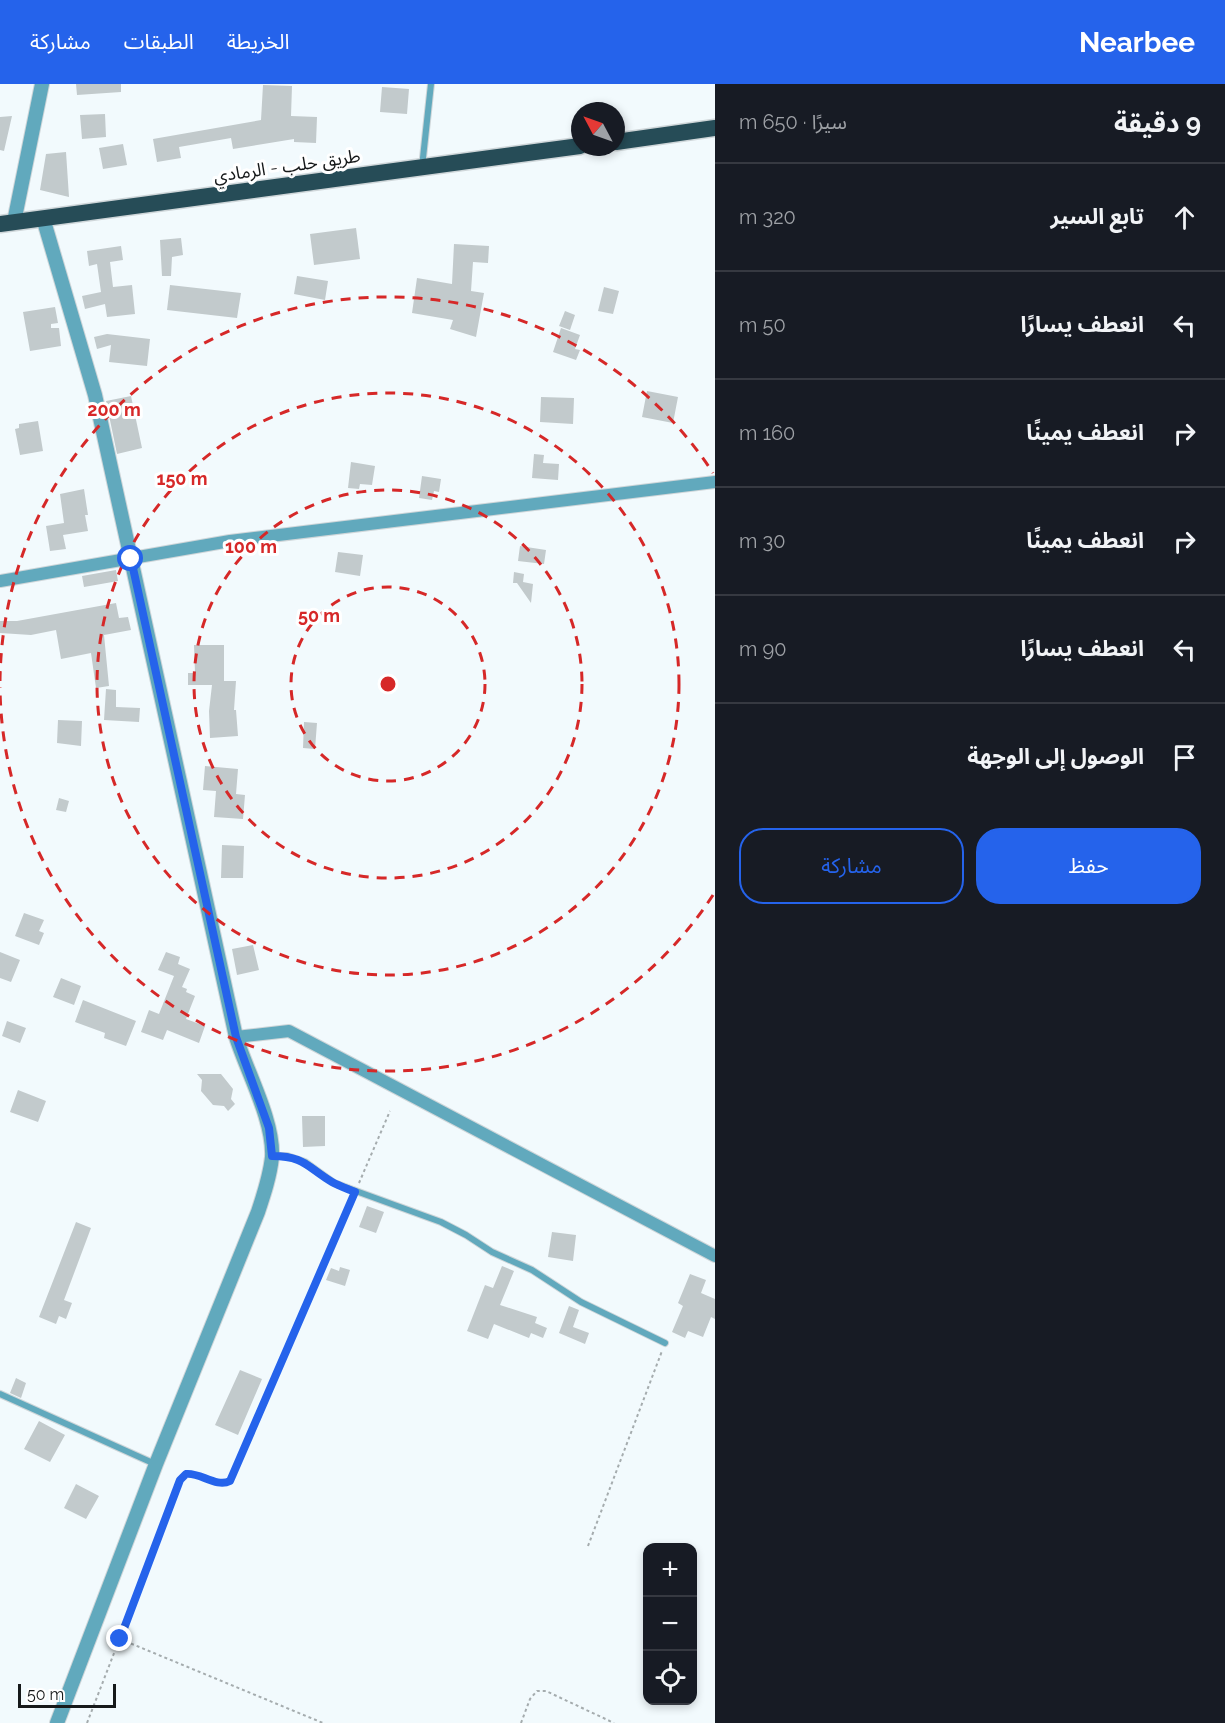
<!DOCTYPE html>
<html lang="ar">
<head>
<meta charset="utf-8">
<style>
	:root { --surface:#171b24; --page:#242831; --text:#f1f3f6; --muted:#9ea1a6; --line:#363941; --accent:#2563eb }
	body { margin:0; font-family:Raleway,"Noto Sans Arabic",sans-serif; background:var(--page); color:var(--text); direction:rtl }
	.controls { position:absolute; right:18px; bottom:18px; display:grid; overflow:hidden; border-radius:12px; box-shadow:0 3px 9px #0003 }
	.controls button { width:54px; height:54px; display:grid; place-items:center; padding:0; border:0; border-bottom:2px solid var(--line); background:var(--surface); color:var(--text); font:30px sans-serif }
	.compass { position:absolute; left:571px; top:18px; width:54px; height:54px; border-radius:50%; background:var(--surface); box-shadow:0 3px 9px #0003; rotate:311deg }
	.scale { position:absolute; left:18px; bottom:15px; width:98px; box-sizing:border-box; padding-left:6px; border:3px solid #16191a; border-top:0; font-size:16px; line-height:21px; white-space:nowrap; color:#16191a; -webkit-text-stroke:4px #fff; paint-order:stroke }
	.stop { position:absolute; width:18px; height:18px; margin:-14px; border:4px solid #2563eb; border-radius:50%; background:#fff }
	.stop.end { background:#2563eb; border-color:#fff; box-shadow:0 2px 6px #0008 }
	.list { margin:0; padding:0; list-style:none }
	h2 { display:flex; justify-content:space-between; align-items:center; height:78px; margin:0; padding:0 24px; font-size:26px }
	h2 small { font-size:20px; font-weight:400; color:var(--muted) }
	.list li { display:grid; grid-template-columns:39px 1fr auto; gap:18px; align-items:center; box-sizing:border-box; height:108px; padding:0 24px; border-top:2px solid var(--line) }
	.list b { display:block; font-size:22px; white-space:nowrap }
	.list em { font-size:20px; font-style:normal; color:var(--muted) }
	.actions { display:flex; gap:12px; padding:18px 24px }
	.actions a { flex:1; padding:14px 0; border:2px solid var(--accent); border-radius:24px; text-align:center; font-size:21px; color:var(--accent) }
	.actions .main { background:var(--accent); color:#fff }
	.icon { flex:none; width:33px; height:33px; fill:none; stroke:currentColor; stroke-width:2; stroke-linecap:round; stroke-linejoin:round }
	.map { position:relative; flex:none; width:715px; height:1639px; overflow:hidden; direction:ltr }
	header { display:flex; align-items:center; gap:36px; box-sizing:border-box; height:84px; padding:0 30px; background:var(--accent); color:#fff }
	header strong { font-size:28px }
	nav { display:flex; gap:33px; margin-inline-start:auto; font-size:21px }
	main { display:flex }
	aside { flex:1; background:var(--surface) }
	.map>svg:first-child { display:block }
	.building { fill:#c2cacc }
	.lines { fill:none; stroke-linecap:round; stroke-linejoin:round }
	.service-casing { stroke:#cfd6d9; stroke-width:8 }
	.minor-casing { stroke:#cfd6d9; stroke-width:14 }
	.tertiary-casing { stroke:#cfd6d9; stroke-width:16 }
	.trunk-casing { stroke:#cfd6d9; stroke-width:19 }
	.path { stroke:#a5acae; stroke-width:2; stroke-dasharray:3 3; stroke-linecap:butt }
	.service { stroke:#61a9bd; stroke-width:6 }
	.minor { stroke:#61a9bd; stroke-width:12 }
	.tertiary { stroke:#61a9bd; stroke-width:14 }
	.trunk { stroke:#264c57; stroke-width:16 }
	.route { stroke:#2563eb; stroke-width:8 }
	.ring { fill:none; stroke:#d62828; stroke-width:3; stroke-dasharray:10 8 }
	.labels { text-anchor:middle; stroke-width:6; stroke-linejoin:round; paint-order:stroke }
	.street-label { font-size:18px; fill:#16191a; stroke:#fff }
	.centre { fill:#d62828; stroke:#fff; stroke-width:3 }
	.ring-label { font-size:18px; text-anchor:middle; font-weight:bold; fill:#d62828; stroke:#fff; stroke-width:6; stroke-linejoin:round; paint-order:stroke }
</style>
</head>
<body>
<header>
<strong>Nearbee</strong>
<nav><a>الخريطة</a><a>الطبقات</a><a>مشاركة</a></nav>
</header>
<main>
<aside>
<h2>9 دقيقة<small>سيرًا · 650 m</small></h2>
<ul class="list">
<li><svg class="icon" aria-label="ahead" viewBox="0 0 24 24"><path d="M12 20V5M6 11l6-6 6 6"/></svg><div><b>تابع السير</b></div><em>320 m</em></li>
<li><svg class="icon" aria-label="left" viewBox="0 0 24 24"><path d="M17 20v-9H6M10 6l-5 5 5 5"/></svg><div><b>انعطف يسارًا</b></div><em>50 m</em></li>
<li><svg class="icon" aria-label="right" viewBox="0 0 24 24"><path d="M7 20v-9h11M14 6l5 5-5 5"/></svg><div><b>انعطف يمينًا</b></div><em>160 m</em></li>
<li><svg class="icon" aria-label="right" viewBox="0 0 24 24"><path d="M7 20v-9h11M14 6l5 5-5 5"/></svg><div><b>انعطف يمينًا</b></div><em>30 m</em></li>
<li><svg class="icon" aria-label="left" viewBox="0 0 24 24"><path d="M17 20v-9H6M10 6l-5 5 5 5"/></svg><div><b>انعطف يسارًا</b></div><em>90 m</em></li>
<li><svg class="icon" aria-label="arrive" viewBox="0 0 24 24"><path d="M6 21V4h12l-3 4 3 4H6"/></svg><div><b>الوصول إلى الوجهة</b></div></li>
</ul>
<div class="actions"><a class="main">حفظ</a><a>مشاركة</a></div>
</aside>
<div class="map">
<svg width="715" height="1639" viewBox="0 0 715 1639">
	<rect width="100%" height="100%" fill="#f2fafd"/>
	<!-- building -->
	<path class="building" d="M 76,0 L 121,0 L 121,8 L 77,11 Z
		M 263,1 L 292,2 L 291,32 L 317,33 L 316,59 L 294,58 L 294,55 L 233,65 L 231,54 L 179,63 L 181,74 L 157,78 L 153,55 L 261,36 Z
		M 382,3 L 409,5 L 407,30 L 380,28 Z
		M 105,30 L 106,53 L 82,55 L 80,31 Z
		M 12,32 L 4,67 L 0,66 L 0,33 Z
		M 123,60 L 127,81 L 103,85 L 99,64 Z
		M 66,68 L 69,113 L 40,106 L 46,70 Z
		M 356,144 L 360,175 L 314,181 L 310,150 Z
		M 181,154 L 183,171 L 172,173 L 171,192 L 162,192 L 160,156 Z
		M 454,160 L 489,162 L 488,179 L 473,178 L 471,207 L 484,209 L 476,253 L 450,245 L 453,236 L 412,229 L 417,194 L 452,200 Z
		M 121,162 L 123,176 L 110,178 L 113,203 L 132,201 L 135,230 L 107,233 L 105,220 L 85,225 L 82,212 L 101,208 L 97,180 L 89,182 L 87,167 Z
		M 297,192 L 328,197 L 325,216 L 294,210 Z
		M 170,201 L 241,209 L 237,234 L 167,226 Z
		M 604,203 L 619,207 L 613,230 L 598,227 Z
		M 55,223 L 58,239 L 51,240 L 51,244 L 59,244 L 61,262 L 30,267 L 23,228 Z
		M 565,227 L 575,231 L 570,246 L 559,242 Z
		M 561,244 L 580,251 L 575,265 L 580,266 L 576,276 L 553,268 Z
		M 107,250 L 150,255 L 147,282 L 109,278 L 111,261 L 97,265 L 94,253 Z
		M 647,307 L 678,313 L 673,339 L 642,333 Z
		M 131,312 L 142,364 L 117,370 L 106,317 Z
		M 541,313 L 574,314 L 573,340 L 540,338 Z
		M 38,337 L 43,367 L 20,371 L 15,345 L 19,344 L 19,340 Z
		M 534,370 L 544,371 L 543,379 L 559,380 L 558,396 L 532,394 Z
		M 351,378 L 375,382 L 372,401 L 360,400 L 359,405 L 348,404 Z
		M 422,392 L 441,395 L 439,408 L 434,407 L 432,416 L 419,414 Z
		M 84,405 L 88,431 L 85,431 L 88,447 L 63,451 L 66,465 L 50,467 L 46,442 L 64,439 L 60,410 Z
		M 520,462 L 546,466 L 544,480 L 518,477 Z
		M 338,468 L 363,471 L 360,492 L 335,488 Z
		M 116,486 L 118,497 L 84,503 L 82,492 Z
		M 514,488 L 524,490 L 523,498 L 533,500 L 531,519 L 517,499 L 513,499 Z
		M 116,519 L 119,534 L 128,533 L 131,546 L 104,551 L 109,602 L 96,604 L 91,569 L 61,575 L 56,546 L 31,551 L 0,549 L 0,537 L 17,537 Z
		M 194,561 L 224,561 L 224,597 L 236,597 L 234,626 L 236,626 L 238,652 L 210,654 L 209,627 L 212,601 L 188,601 L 188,589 L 195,589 Z
		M 106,605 L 116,606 L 116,623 L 140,624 L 139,638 L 104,636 Z
		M 58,636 L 82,637 L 81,662 L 57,659 Z
		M 304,638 L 317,639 L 315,665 L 303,664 Z
		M 205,682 L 238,685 L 236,710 L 245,711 L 243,735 L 214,733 L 216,707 L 203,706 Z
		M 59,714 L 69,717 L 66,728 L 56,726 Z
		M 222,761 L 244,762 L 243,794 L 221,794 Z
		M 24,829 L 44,836 L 39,847 L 44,849 L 39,861 L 15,852 Z
		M 253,861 L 259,886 L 237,891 L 232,865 Z
		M 0,868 L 20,876 L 11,898 L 0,894 Z
		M 166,868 L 180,873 L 178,880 L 190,885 L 182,903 L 187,905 L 186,908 L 195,912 L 186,935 L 205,942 L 199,959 L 167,946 L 163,956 L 141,948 L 149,926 L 159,930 L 174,892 L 158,886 Z
		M 61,894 L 81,902 L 74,921 L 53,913 Z
		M 83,916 L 136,937 L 126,962 L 104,954 L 105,949 L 75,938 Z
		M 7,937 L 26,944 L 20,959 L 2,952 Z
		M 197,990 L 221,990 L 233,1005 L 231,1015 L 235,1020 L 228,1027 L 224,1022 L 213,1021 L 201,1007 L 202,996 Z
		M 18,1006 L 46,1017 L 38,1038 L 10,1028 Z
		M 302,1032 L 325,1032 L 325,1062 L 303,1063 Z
		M 367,1122 L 384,1128 L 376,1149 L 359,1143 Z
		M 76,1138 L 91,1144 L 64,1216 L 72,1219 L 66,1235 L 59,1232 L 56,1240 L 39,1233 Z
		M 552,1148 L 576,1151 L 573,1177 L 548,1173 Z
		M 502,1182 L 514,1187 L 500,1221 L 537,1233 L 535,1239 L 547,1244 L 543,1254 L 531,1249 L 529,1254 L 494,1240 L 488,1255 L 467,1247 L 485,1201 L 493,1204 Z
		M 340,1183 L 350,1186 L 345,1202 L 326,1196 L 331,1184 L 339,1187 Z
		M 690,1190 L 706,1196 L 701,1209 L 715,1215 L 715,1235 L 711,1233 L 703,1253 L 688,1247 L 685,1254 L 672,1248 L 683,1222 L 678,1219 Z
		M 569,1222 L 579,1226 L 573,1243 L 589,1249 L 585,1260 L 559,1249 Z
		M 240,1286 L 262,1295 L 238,1351 L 215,1341 Z
		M 16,1294 L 26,1299 L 21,1314 L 10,1309 Z
		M 39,1337 L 65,1351 L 50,1378 L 24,1365 Z
		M 76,1400 L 99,1412 L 86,1435 L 64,1424 Z"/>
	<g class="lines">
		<!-- service casing -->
		<g class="service-casing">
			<path id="service" d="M 422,83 L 431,0
				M 272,1072 L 287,1072 L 305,1078 L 334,1099 L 441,1138 L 466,1151 L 492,1168 L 532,1186 L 581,1218 L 665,1259
				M 0,1310 L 155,1380"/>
		</g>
		<!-- minor casing -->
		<g class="minor-casing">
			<path id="minor" d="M 0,497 L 230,457 L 715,398
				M 236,953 L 289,947 L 715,1172"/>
		</g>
		<!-- tertiary casing -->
		<g class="tertiary-casing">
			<path id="tertiary" d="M 43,134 L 95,311 L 236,953 C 247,988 274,1037 272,1073 C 270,1092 264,1110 258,1128 L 156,1380 L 57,1639
				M 14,138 L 42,0"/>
		</g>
		<!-- trunk casing -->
		<g class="trunk-casing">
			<path id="trunk" d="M 616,58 L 715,44
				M 0,140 L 580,62"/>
		</g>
		<!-- path -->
		<path class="path" d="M 359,1099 L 390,1027
			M 588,1462 L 662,1267
			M 120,1555 L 323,1639
			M 87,1639 L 181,1396 L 186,1390 C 200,1388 216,1404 230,1397 L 352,1115
			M 521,1639 L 530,1615 L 537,1607 L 546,1607 L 614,1639"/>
		<!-- service -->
		<use href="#service" class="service"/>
		<!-- minor -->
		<use href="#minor" class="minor"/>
		<!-- tertiary -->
		<use href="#tertiary" class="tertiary"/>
		<!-- trunk -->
		<use href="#trunk" class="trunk"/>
	</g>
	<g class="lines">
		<!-- route -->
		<path class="route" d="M 120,1555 L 180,1396 L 186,1390 C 200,1388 216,1404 230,1397 L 355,1108 C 348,1105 339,1102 332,1098 C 307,1083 304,1072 272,1072 L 269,1044 L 236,953 L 131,475"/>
	</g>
	<!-- distance rings -->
	<g class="ring">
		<circle cx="388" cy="600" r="97"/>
		<circle cx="388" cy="600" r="194"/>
		<circle cx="388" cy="600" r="291"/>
		<path d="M713 811A388 388 0 0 1 0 603M0 597A388 388 0 0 1 713 389"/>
	</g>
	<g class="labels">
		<!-- street labels -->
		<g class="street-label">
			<text transform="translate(287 82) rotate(-8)" y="6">طريق حلب - الرمادي</text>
		</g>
	</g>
	<circle cx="388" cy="600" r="9" class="centre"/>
	<g class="ring-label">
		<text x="114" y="332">200 m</text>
		<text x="182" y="401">150 m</text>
		<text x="251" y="469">100 m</text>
		<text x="319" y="538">50 m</text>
	</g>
</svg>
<div class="controls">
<button>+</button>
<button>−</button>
<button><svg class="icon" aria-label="locate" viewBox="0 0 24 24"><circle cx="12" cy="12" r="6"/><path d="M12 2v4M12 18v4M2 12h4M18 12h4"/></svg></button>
</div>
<svg class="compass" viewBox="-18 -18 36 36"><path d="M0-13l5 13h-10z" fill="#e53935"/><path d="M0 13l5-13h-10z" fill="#9ea1a6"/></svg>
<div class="scale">50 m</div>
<div class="stop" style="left:131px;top:475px"></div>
<div class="stop end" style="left:120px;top:1555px"></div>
</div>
</main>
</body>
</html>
